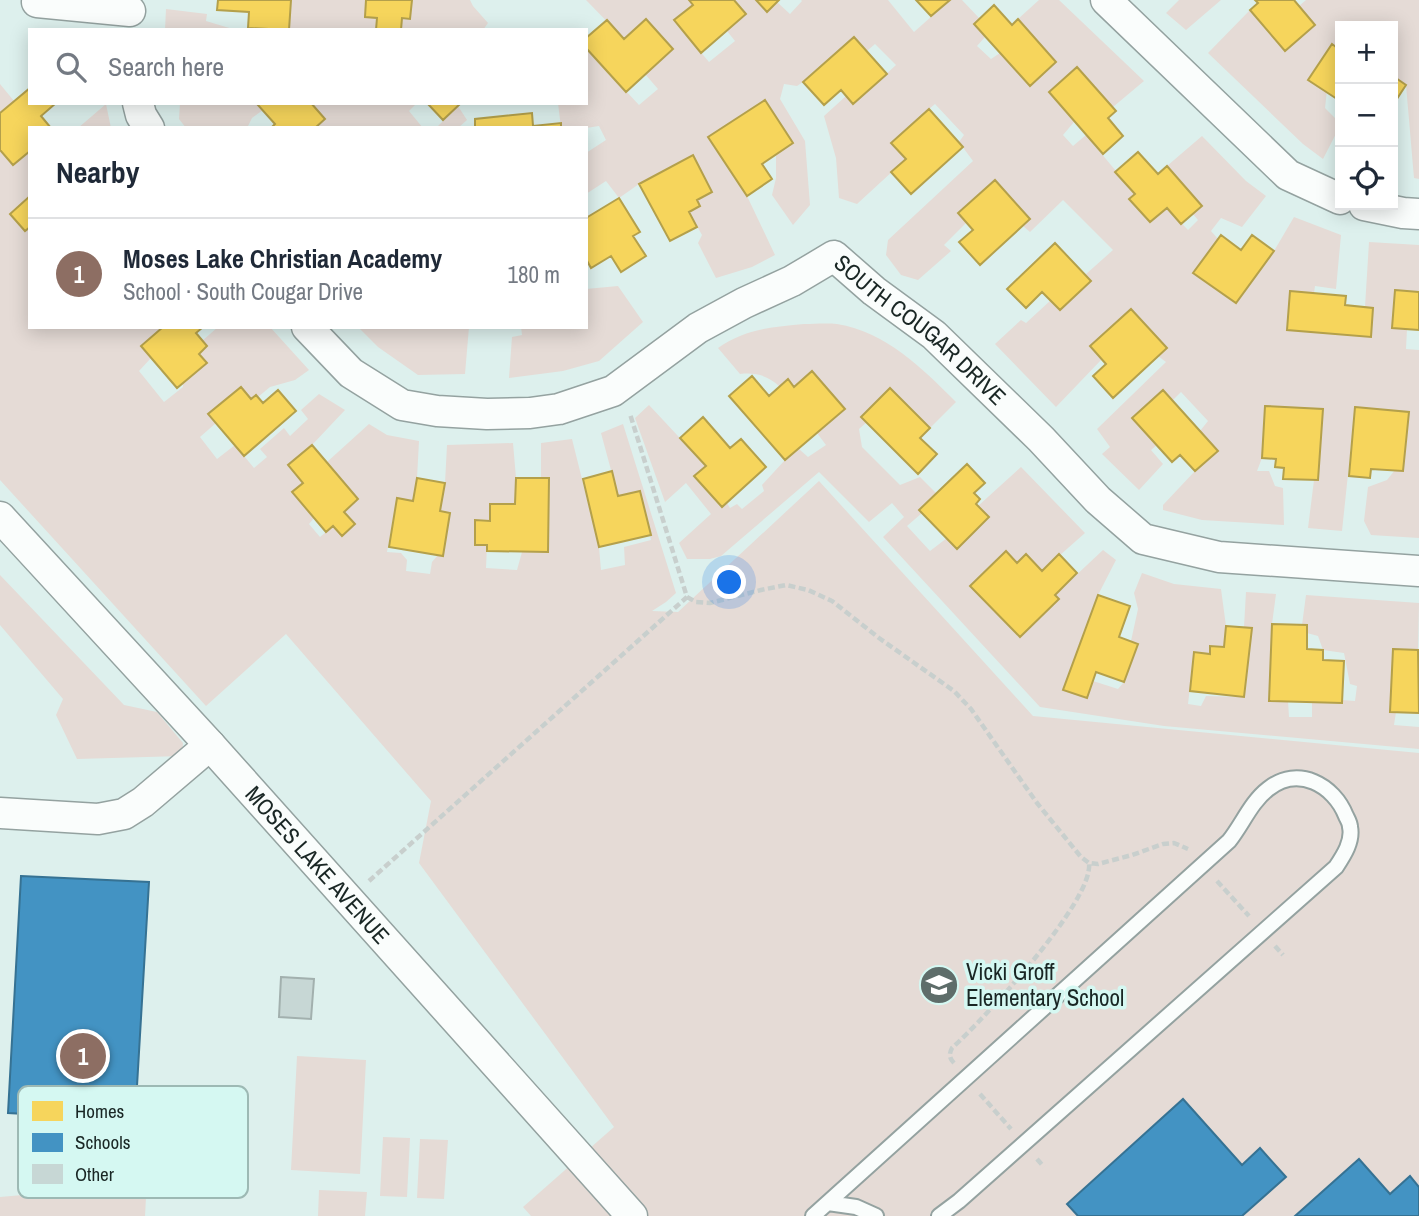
<!DOCTYPE html>
<html lang="en">
<head>
<meta charset="utf-8">
<style>
	:root { --surface:#fff; --page:#f2f2f3; --text:#1f2937; --muted:#747a83; --line:#e0e1e3; --accent:#0b8043 }
	body { margin:0; font-family:"Archivo Narrow",sans-serif; background:var(--page); color:var(--text) }
	.controls { position:absolute; right:21px; top:21px; display:grid; overflow:hidden; border-radius:0px; box-shadow:0 4px 18px #0003 }
	.controls button { width:63px; height:63px; display:grid; place-items:center; padding:0; border:0; border-bottom:2px solid var(--line); background:var(--surface); color:var(--text); font:35px sans-serif }
	.you { position:absolute; left:730px; top:583px; width:24px; height:24px; margin:-18px; border:5px solid #fff; border-radius:50%; background:#1a73e8; box-shadow:0 0 0 10px #1a73e833 }
	.badge { display:grid; place-items:center; width:46px; height:46px; border-radius:50%; background:var(--accent); color:#fff; font-size:23px; font-weight:700 }
	.pin { position:absolute; translate:-50% -50%; border:4px solid #fff; box-shadow:0 2px 7px #0006 }
	.list { margin:0; padding:0; list-style:none }
	h2 { display:flex; justify-content:space-between; align-items:center; height:91px; margin:0; padding:0 28px; font-size:30px }
	h2 small { font-size:23px; font-weight:400; color:var(--muted) }
	.list li { display:grid; grid-template-columns:46px 1fr auto; gap:21px; align-items:center; box-sizing:border-box; height:112px; padding:0 28px; border-top:2px solid var(--line) }
	.list b { display:block; font-size:26px; white-space:nowrap }
	.list p { margin:0; font-size:23px; white-space:nowrap; color:var(--muted) }
	.list em { font-size:23px; font-style:normal; color:var(--muted) }
	.icon { flex:none; width:38px; height:38px; fill:none; stroke:currentColor; stroke-width:2; stroke-linecap:round; stroke-linejoin:round }
	.map { position:relative; flex:none; width:1419px; height:1216px; overflow:hidden }
	.search { position:absolute; background:var(--surface); box-shadow:0 4px 18px #0003; left:28px; top:28px; width:560px; height:77px; display:flex; align-items:center; gap:18px; box-sizing:border-box; padding:0 24px; border-radius:0px; color:var(--muted); font-size:26px }
	.panel { position:absolute; background:var(--surface); box-shadow:0 4px 18px #0003; left:28px; top:126px; width:560px; height:203px; border-radius:0px }
	.map>svg:first-child { display:block }
	.green { fill:#e5dbd6 }
	.homes { fill:#f6d55c; stroke:#b4a04b; stroke-width:2 }
	.schools { fill:#4393c3; stroke:#367293; stroke-width:2 }
	.building { fill:#c7d7d5; stroke:#a2b0ae; stroke-width:2 }
	.lines { fill:none; stroke-linecap:round; stroke-linejoin:round }
	.service-casing { stroke:#94a2a0; stroke-width:18 }
	.minor-casing { stroke:#94a2a0; stroke-width:33 }
	.path { stroke:#c8cfcd; stroke-width:4.5; stroke-dasharray:7 3.5; stroke-linecap:butt }
	.service { stroke:#fafdfc; stroke-width:14 }
	.minor { stroke:#fafdfc; stroke-width:30 }
	.labels { text-anchor:middle; stroke-width:7; stroke-linejoin:round; paint-order:stroke }
	.street-label { font-size:23px; fill:#192624; stroke:#d5f8f2 }
	.poi-label { font-size:23px; fill:#192624; stroke:#d5f8f2; text-anchor:start }
	.key { fill:#d5f8f2; stroke:#9db9b4; stroke-width:2 }
	.key-label { font-size:19px; fill:#192624 }
</style>
</head>
<body>
<div class="map">
<svg width="1419" height="1216" viewBox="0 0 1419 1216">
	<rect width="100%" height="100%" fill="#ddf0ed"/>
	<!-- green -->
	<path class="green" d="M 291,0 L 366,0 L 365,16 L 377,18 L 376,30 L 289,30 Z
		M 412,0 L 470,0 L 473,6 L 488,23 L 483,30 L 401,30 L 402,18 Z
		M 586,0 L 689,0 L 693,5 L 674,20 L 709,62 L 735,41 L 727,31 L 746,15 L 734,0 L 756,0 L 767,11 L 777,2 L 790,14 L 802,1 L 801,0 L 888,0 L 914,32 L 950,0 L 962,0 L 980,19 L 974,24 L 985,37 L 977,46 L 991,59 L 1000,53 L 1030,86 L 1056,62 L 1018,19 L 1039,0 L 1059,0 L 1144,81 L 1113,107 L 1077,67 L 1049,92 L 1074,122 L 1063,135 L 1073,146 L 1086,135 L 1135,194 L 1129,199 L 1150,222 L 1167,208 L 1188,230 L 1198,220 L 1193,214 L 1202,206 L 1167,166 L 1202,136 L 1246,181 L 1266,196 L 1242,227 L 1221,218 L 1211,231 L 1218,239 L 1194,272 L 1235,303 L 1274,251 L 1294,217 L 1341,235 L 1336,289 L 1315,286 L 1314,293 L 1290,292 L 1287,330 L 1371,337 L 1373,308 L 1365,307 L 1369,242 L 1419,245 L 1419,292 L 1395,290 L 1392,328 L 1407,329 L 1406,349 L 1419,350 L 1419,538 L 1371,535 L 1364,521 L 1368,487 L 1387,480 L 1395,470 L 1403,471 L 1408,412 L 1355,408 L 1342,531 L 1308,528 L 1314,480 L 1318,480 L 1323,410 L 1265,407 L 1262,458 L 1257,471 L 1269,471 L 1275,486 L 1283,488 L 1284,525 L 1202,520 L 1163,510 L 1163,505 L 1195,471 L 1218,451 L 1200,431 L 1208,421 L 1181,392 L 1173,400 L 1163,390 L 1157,445 L 1151,450 L 1163,464 L 1139,490 L 1102,454 L 1110,447 L 1097,429 L 1166,362 L 1158,356 L 1131,309 L 1090,346 L 1102,359 L 1056,407 L 995,344 L 1021,320 L 1026,323 L 1051,300 L 1061,310 L 1091,281 L 1085,275 L 1113,250 L 1063,200 L 1030,232 L 1023,226 L 1030,219 L 994,180 L 958,213 L 966,223 L 944,245 L 951,251 L 918,280 L 901,275 L 886,255 L 888,240 L 973,161 L 959,142 L 964,135 L 935,104 L 891,142 L 906,159 L 857,204 L 839,198 L 836,158 L 824,116 L 846,96 L 854,104 L 896,65 L 875,44 L 867,51 L 854,37 L 803,82 L 797,86 L 784,84 L 780,99 L 805,141 L 810,205 L 793,225 L 772,195 L 776,178 L 776,155 L 793,143 L 765,100 L 708,137 L 747,196 L 775,255 L 752,267 L 716,278 L 698,243 L 702,235 L 689,212 L 697,200 L 712,192 L 693,156 L 639,184 L 619,198 L 606,181 L 586,194 L 586,153 L 606,140 L 599,126 L 586,128 L 561,128 L 558,103 L 586,103 L 586,48 L 639,105 L 658,89 L 645,74 L 646,19 L 624,39 Z
		M 1179,0 L 1221,0 L 1186,30 L 1166,13 Z
		M 1306,0 L 1419,0 L 1419,179 L 1414,178 L 1406,85 L 1393,76 L 1393,26 L 1340,26 L 1340,50 L 1332,44 L 1325,108 L 1340,123 L 1340,126 L 1323,159 L 1303,144 L 1208,53 L 1250,10 L 1285,51 L 1315,25 L 1299,6 Z
		M 166,9 L 207,14 L 206,21 L 236,30 L 165,30 Z
		M 0,84 L 14,101 L 0,113 Z
		M 180,103 L 257,103 L 263,110 L 252,118 L 247,128 L 186,128 L 179,119 Z
		M 311,103 L 417,103 L 409,111 L 423,128 L 315,128 L 325,119 Z
		M 106,104 L 111,128 L 78,128 Z
		M 458,106 L 467,120 L 458,128 L 436,128 Z
		M 0,150 L 13,165 L 27,153 L 30,157 L 30,196 L 10,214 L 25,231 L 30,227 L 30,327 L 163,327 L 141,346 L 151,358 L 139,371 L 164,402 L 183,387 L 183,384 L 206,363 L 199,354 L 202,341 L 218,327 L 270,327 L 309,370 L 295,380 L 270,387 L 258,397 L 256,395 L 251,399 L 240,387 L 209,414 L 216,423 L 200,437 L 217,459 L 235,445 L 254,468 L 267,457 L 260,449 L 284,428 L 290,436 L 308,419 L 301,410 L 319,394 L 345,410 L 312,445 L 288,465 L 303,483 L 292,492 L 314,518 L 309,524 L 320,537 L 333,526 L 342,536 L 355,525 L 344,512 L 358,499 L 327,462 L 369,424 L 387,435 L 419,441 L 417,478 L 413,501 L 397,498 L 387,552 L 401,553 L 407,560 L 406,571 L 430,574 L 432,562 L 438,555 L 443,555 L 450,513 L 440,511 L 445,483 L 447,445 L 513,443 L 516,478 L 515,504 L 490,505 L 490,521 L 475,520 L 476,545 L 487,545 L 486,568 L 517,570 L 522,552 L 548,551 L 549,479 L 541,478 L 541,443 L 572,439 L 599,547 L 601,570 L 625,565 L 624,547 L 651,540 L 640,491 L 618,496 L 601,433 L 623,424 L 676,593 L 666,602 L 652,611 L 678,612 L 819,481 L 1033,716 L 1419,753 L 1419,1216 L 531,1216 L 523,1207 L 614,1127 L 419,863 L 431,801 L 286,634 L 206,706 L 0,480 Z
		M 618,286 L 643,322 L 599,361 L 563,371 L 509,378 L 512,337 L 522,335 L 521,327 L 586,327 L 586,289 Z
		M 804,324 C 814,324 826,323 837,324 C 886,332 922,368 956,402 L 930,428 L 890,389 L 867,422 L 859,429 L 862,447 L 900,485 L 920,477 L 937,494 L 920,510 L 922,513 L 907,526 L 930,551 L 947,538 L 957,549 L 989,518 L 978,506 L 1021,467 L 1085,533 L 1042,571 L 1026,554 L 1017,563 L 1006,551 L 970,585 L 1019,636 L 1058,599 L 1055,595 L 1103,550 L 1116,560 L 1097,597 L 1064,690 L 1086,698 L 1093,681 L 1118,689 L 1124,682 L 1138,645 L 1131,641 L 1138,609 L 1134,593 L 1142,573 L 1174,584 L 1221,589 L 1226,626 L 1224,647 L 1211,646 L 1210,654 L 1194,652 L 1188,704 L 1201,706 L 1206,696 L 1244,697 L 1251,628 L 1244,627 L 1246,592 L 1276,594 L 1272,624 L 1288,701 L 1289,717 L 1312,717 L 1312,702 L 1342,703 L 1342,700 L 1355,701 L 1357,686 L 1350,684 L 1344,653 L 1323,650 L 1318,636 L 1307,633 L 1307,626 L 1302,625 L 1306,595 L 1419,603 L 1418,650 L 1393,649 L 1390,711 L 1396,712 L 1394,725 L 1419,727 L 1419,749 L 1164,726 L 1040,707 L 883,537 L 904,517 L 892,503 L 869,522 L 819,472 L 721,556 L 710,559 L 687,559 L 679,543 L 711,514 L 686,483 L 665,502 L 635,418 L 649,405 L 706,466 L 694,477 L 721,507 L 727,503 L 730,508 L 737,504 L 742,509 L 764,491 L 762,485 L 785,460 L 799,449 L 808,457 L 826,445 L 817,433 L 845,409 L 812,371 L 794,387 L 788,380 L 780,387 C 769,376 756,372 740,374 L 718,348 C 745,329 772,327 804,324 Z
		M 358,327 L 469,327 L 465,374 L 418,375 L 378,347 Z
		M 0,575 L 124,705 L 157,712 L 183,743 L 182,756 L 77,759 L 56,715 L 63,699 L 0,625 Z
		M 297,1056 L 366,1060 L 360,1174 L 291,1170 Z
		M 383,1137 L 410,1138 L 407,1197 L 380,1196 Z
		M 420,1139 L 448,1140 L 444,1199 L 417,1198 Z
		M 148,1162 L 145,1216 L 0,1216 L 0,1197 L 34,1194 L 68,1164 Z
		M 319,1190 L 367,1192 L 365,1216 L 318,1216 Z"/>
	<!-- homes -->
	<path class="homes" d="M 218,0 L 291,0 L 289,30 L 248,28 L 249,12 L 217,10 Z
		M 366,0 L 412,0 L 410,19 L 402,18 L 401,30 L 376,30 L 377,18 L 365,17 Z
		M 689,0 L 734,0 L 746,14 L 701,53 L 674,20 L 693,5 Z
		M 756,0 L 779,0 L 767,12 Z
		M 916,0 L 950,0 L 931,16 Z
		M 1255,0 L 1294,0 L 1315,25 L 1285,51 L 1250,10 L 1258,3 Z
		M 994,5 L 1012,25 L 1018,19 L 1056,62 L 1030,86 L 974,24 Z
		M 646,19 L 673,49 L 626,92 L 586,48 L 586,38 L 607,20 L 624,39 Z
		M 854,37 L 887,74 L 853,104 L 841,90 L 824,105 L 803,82 Z
		M 1332,44 L 1340,50 L 1340,101 L 1308,80 Z
		M 1077,67 L 1116,111 L 1108,118 L 1123,136 L 1103,154 L 1049,92 Z
		M 1393,76 L 1406,85 L 1393,105 Z
		M 30,88 L 30,103 L 56,103 L 41,116 L 51,128 L 30,128 L 30,151 L 13,165 L 0,150 L 0,113 Z
		M 765,100 L 793,143 L 762,164 L 772,179 L 747,196 L 708,137 Z
		M 311,103 L 325,119 L 315,128 L 271,128 L 275,124 L 257,104 Z
		M 427,103 L 461,103 L 443,120 Z
		M 929,109 L 963,147 L 911,194 L 891,172 L 906,159 L 891,143 Z
		M 532,113 L 533,126 L 561,123 L 561,128 L 475,128 L 475,119 Z
		M 1138,152 L 1158,174 L 1167,166 L 1202,206 L 1181,224 L 1167,208 L 1150,222 L 1129,199 L 1135,194 L 1115,172 Z
		M 693,155 L 712,192 L 697,200 L 700,206 L 689,212 L 697,227 L 670,241 L 639,184 Z
		M 995,180 L 1030,219 L 980,265 L 959,242 L 973,230 L 958,213 Z
		M 30,196 L 30,227 L 25,231 L 10,214 Z
		M 619,198 L 640,232 L 633,236 L 646,256 L 621,272 L 611,256 L 591,268 L 586,259 L 586,218 Z
		M 1221,235 L 1241,250 L 1252,235 L 1274,251 L 1236,303 L 1193,273 Z
		M 1055,243 L 1091,281 L 1060,310 L 1042,292 L 1026,308 L 1007,289 Z
		M 1395,290 L 1419,292 L 1419,330 L 1392,328 Z
		M 1290,291 L 1346,296 L 1345,305 L 1373,308 L 1371,337 L 1287,330 Z
		M 1131,309 L 1167,348 L 1113,398 L 1093,376 L 1106,364 L 1090,346 Z
		M 163,327 L 203,327 L 196,333 L 207,346 L 199,354 L 207,363 L 177,388 L 141,346 Z
		M 812,371 L 845,409 L 785,460 L 729,396 L 752,376 L 769,396 L 788,379 L 794,387 Z
		M 241,387 L 251,399 L 256,395 L 263,403 L 278,390 L 296,411 L 244,456 L 208,414 Z
		M 890,388 L 930,428 L 920,438 L 937,454 L 918,474 L 861,417 Z
		M 1163,390 L 1218,451 L 1195,471 L 1180,455 L 1172,462 L 1132,418 Z
		M 1265,406 L 1323,409 L 1318,480 L 1283,479 L 1284,468 L 1275,467 L 1276,459 L 1262,458 Z
		M 1355,407 L 1409,412 L 1403,471 L 1371,469 L 1370,478 L 1349,476 Z
		M 703,417 L 730,448 L 741,439 L 766,467 L 722,507 L 694,476 L 706,466 L 680,438 Z
		M 312,445 L 358,499 L 344,512 L 355,524 L 342,536 L 333,526 L 326,532 L 292,492 L 303,483 L 288,465 Z
		M 967,464 L 985,483 L 974,493 L 980,499 L 976,504 L 989,517 L 957,549 L 919,510 Z
		M 612,471 L 618,496 L 640,491 L 651,535 L 599,547 L 583,479 Z
		M 417,478 L 445,483 L 440,511 L 450,513 L 443,556 L 389,547 L 397,498 L 413,501 Z
		M 516,478 L 549,478 L 548,552 L 487,551 L 487,545 L 475,545 L 475,520 L 490,521 L 490,504 L 515,504 Z
		M 1006,551 L 1017,563 L 1026,554 L 1042,571 L 1059,554 L 1077,573 L 1055,595 L 1059,599 L 1020,637 L 970,586 Z
		M 1098,595 L 1130,606 L 1119,637 L 1138,644 L 1124,682 L 1096,672 L 1087,698 L 1063,690 Z
		M 1272,624 L 1307,625 L 1307,649 L 1323,650 L 1323,660 L 1344,661 L 1342,703 L 1269,701 Z
		M 1226,626 L 1252,628 L 1244,697 L 1190,691 L 1194,652 L 1210,654 L 1210,646 L 1224,647 Z
		M 1393,649 L 1418,650 L 1419,713 L 1390,712 Z"/>
	<!-- schools -->
	<path class="schools" d="M 21,876 L 149,882 L 135,1120 L 8,1113 Z
		M 1183,1099 L 1242,1165 L 1260,1148 L 1286,1177 L 1242,1216 L 1078,1216 L 1067,1204 Z
		M 1359,1159 L 1390,1194 L 1410,1176 L 1419,1187 L 1419,1216 L 1295,1216 Z"/>
	<!-- building -->
	<path class="building" d="M 281,977 L 314,979 L 311,1019 L 279,1017 Z"/>
	<g class="lines">
		<!-- service casing -->
		<g class="service-casing">
			<path id="service" d="M 828,1203 L 856,1207 L 876,1216
				M 813,1216 L 1229,841 C 1242,825 1251,802 1268,789 C 1298,765 1334,785 1346,816 C 1348,820 1350,823 1350,827 C 1353,841 1344,855 1336,867 L 959,1201 L 939,1216"/>
		</g>
		<!-- minor casing -->
		<g class="minor-casing">
			<g id="minor">
				<path d="M 1106,0 L 1288,175 L 1340,199"/>
				<path d="M 37,2 L 130,11"/>
				<path d="M 138,103 L 141,115 L 149,128"/>
				<path d="M 1364,205 L 1403,213 L 1419,214"/>
				<path id="s1" d="M 307,327 L 351,373 L 402,405 L 437,411 L 487,414 L 530,413 L 559,409 L 613,391 L 698,328 L 744,303 L 792,281 L 834,256 L 874,291 L 934,335 L 1041,439 L 1098,500 L 1143,539 L 1219,557 L 1419,571"/>
				<path id="s2" d="M 0,517 L 210,745 L 632,1216"/>
				<path d="M 0,813 L 98,819 L 124,814 L 143,802 L 210,745"/>
			</g>
		</g>
		<!-- path -->
		<path class="path" d="M 687,597 L 696,602 L 710,603 L 761,590 L 786,585 L 808,590 L 832,601 L 879,638 L 954,691 L 971,709 L 1037,803 L 1081,857 L 1089,863 L 1098,864 L 1132,855 L 1163,844 L 1174,843 L 1188,849
			M 369,881 L 687,597 L 630,414
			M 1217,881 L 1249,916
			M 1275,946 L 1283,955
			M 954,1063 C 949,1058 949,1054 952,1048 C 983,1020 1094,901 1089,863
			M 980,1094 L 1011,1129
			M 1037,1159 L 1044,1167"/>
		<!-- service -->
		<use href="#service" class="service"/>
		<!-- minor -->
		<use href="#minor" class="minor"/>
	</g>
	<!-- icons -->
	<defs>
		<g id="school-disc" transform="scale(2.0125)"><circle r="9.5" fill="#5e6d6a" stroke="#d5f8f2"/><path d="M0-5L7-2L0 1L-7-2ZM-4 1L0 2.5L4 1V4Q0 6-4 4Z" fill="#fff"/></g>
	</defs>
	<g fill-rule="evenodd">
		<use href="#school-disc" x="939" y="985"/>
	</g>
	<g class="labels">
		<!-- street labels -->
		<g class="street-label">
			<text dy="8" stroke="none"><textPath href="#s1" startOffset="712">SOUTH COUGAR DRIVE</textPath></text>
			<text dy="8" stroke="none"><textPath href="#s2" startOffset="471">MOSES LAKE AVENUE</textPath></text>
		</g>
		<!-- poi labels -->
		<g class="poi-label">
			<text x="966" y="980">Vicki Groff<tspan x="966" dy="26">Elementary School</tspan></text>
		</g>
	</g>
	<!-- legend -->
	<rect x="18" y="1086" width="230" height="112" rx="10" class="key"/>
	<rect x="32" y="1101" width="31" height="20" fill="#f6d55c"/>
	<rect x="32" y="1133" width="31" height="19" fill="#4393c3"/>
	<rect x="32" y="1164" width="31" height="20" fill="#c7d7d5"/>
	<g class="key-label">
		<text x="75" y="1118">Homes</text>
		<text x="75" y="1149">Schools</text>
		<text x="75" y="1181">Other</text>
	</g>
</svg>
<div class="controls">
<button>+</button>
<button>−</button>
<button><svg class="icon" aria-label="locate" viewBox="0 0 24 24"><circle cx="12" cy="12" r="6"/><path d="M12 2v4M12 18v4M2 12h4M18 12h4"/></svg></button>
</div>
<div class="you"></div>
<div class="pin badge" style="left:83px;top:1056px;background:#8d6e63">1</div>
<div class="search"><svg class="icon" aria-label="search" viewBox="0 0 24 24"><circle cx="10" cy="10" r="6"/><path d="M15 15l6 6"/></svg>Search here</div>
<section class="panel">
<h2>Nearby<small></small></h2>
<ul class="list">
<li><span class="badge" style="background:#8d6e63">1</span><div><b>Moses Lake Christian Academy</b><p>School · South Cougar Drive</p></div><em>180 m</em></li>
</ul>
</section>
</div>
</body>
</html>
